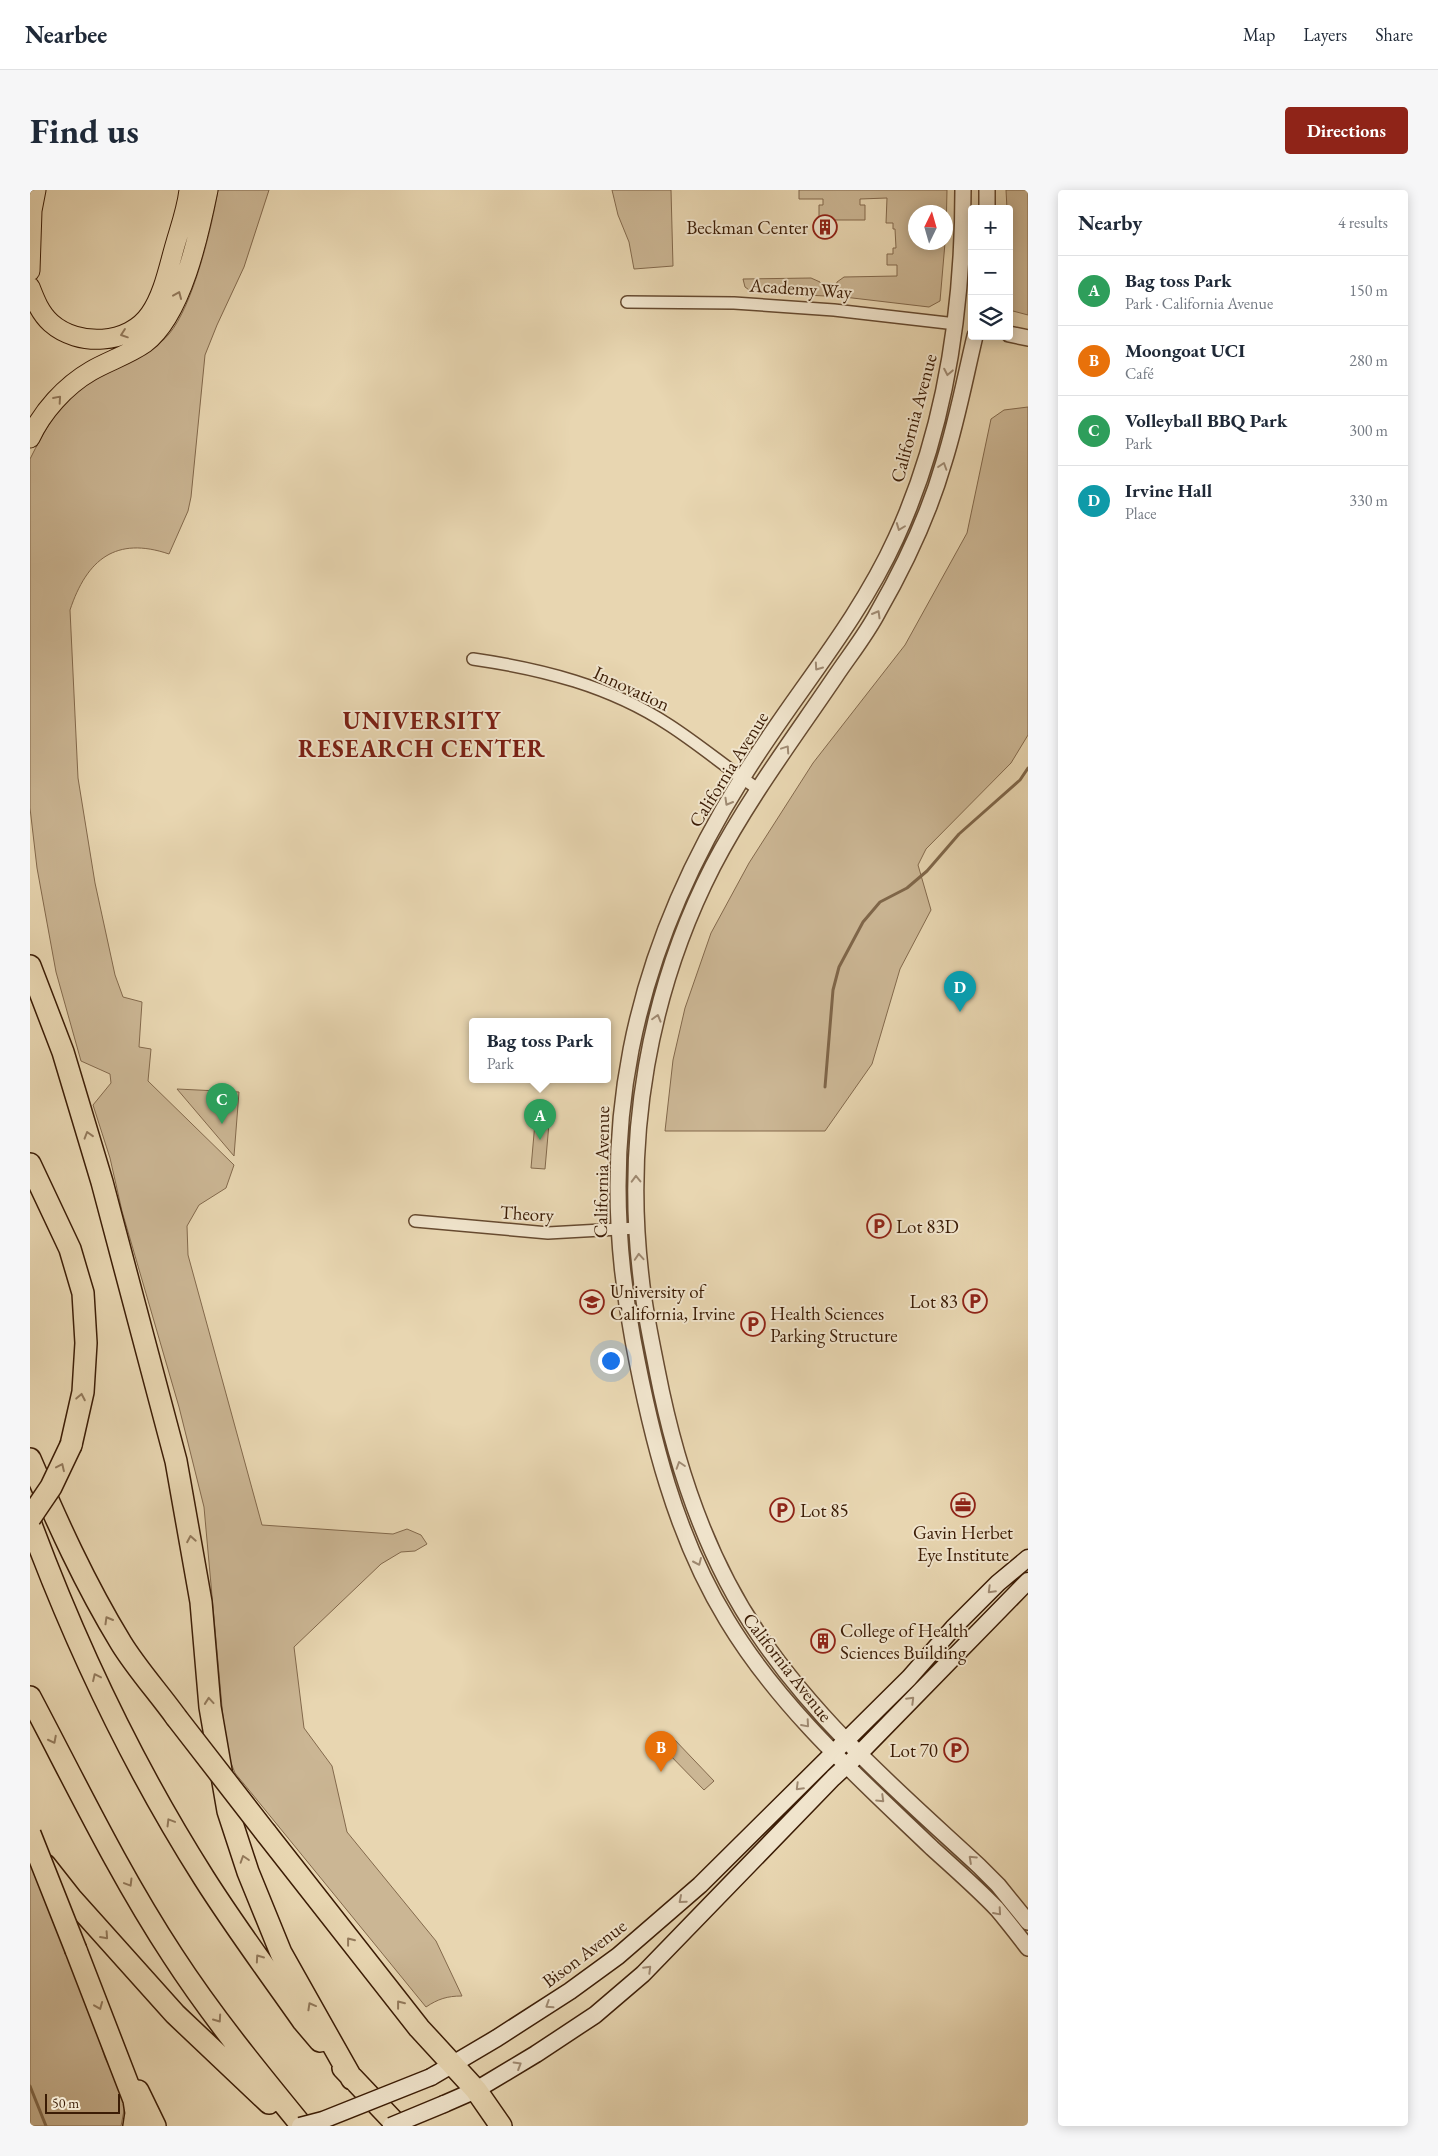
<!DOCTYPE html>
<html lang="en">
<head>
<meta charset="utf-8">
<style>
	:root { --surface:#fff; --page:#f6f6f7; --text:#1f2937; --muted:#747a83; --line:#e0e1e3; --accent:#8f2418 }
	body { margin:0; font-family:"EB Garamond",serif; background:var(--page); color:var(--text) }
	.controls { position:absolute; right:15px; top:15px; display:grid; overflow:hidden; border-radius:5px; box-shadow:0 2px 12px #0003 }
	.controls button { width:45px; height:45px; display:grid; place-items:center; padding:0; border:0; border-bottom:1px solid var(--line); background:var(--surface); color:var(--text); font:25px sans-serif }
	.compass { position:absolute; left:878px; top:15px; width:45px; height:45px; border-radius:50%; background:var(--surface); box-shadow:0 2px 12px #0003; rotate:5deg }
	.scale { position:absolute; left:15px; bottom:12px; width:75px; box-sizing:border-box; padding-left:5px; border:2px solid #3b1c05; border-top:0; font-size:14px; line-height:18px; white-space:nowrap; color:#3b1c05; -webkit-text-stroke:4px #f0e4cc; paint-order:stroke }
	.you { position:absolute; left:580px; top:1170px; width:18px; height:18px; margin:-12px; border:4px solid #fff; border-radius:50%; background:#1a73e8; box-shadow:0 0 0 8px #1a73e833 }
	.badge { display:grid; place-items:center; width:32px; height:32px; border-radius:50%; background:var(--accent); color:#fff; font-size:16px; font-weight:700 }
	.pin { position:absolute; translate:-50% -41px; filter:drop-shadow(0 1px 2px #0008) }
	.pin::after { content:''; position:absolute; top:26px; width:18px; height:15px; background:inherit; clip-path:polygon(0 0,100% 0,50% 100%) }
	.popup { position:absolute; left:439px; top:828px; width:142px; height:65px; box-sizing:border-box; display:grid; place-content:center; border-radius:5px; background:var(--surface); filter:drop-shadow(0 1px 4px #0005); font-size:16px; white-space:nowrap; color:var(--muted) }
	.popup b { font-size:19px; color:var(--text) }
	.popup::after { content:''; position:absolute; left:50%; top:100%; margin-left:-10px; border:10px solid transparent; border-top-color:var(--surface) }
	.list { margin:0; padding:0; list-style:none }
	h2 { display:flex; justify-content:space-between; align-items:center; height:65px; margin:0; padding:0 20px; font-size:21px }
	h2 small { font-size:16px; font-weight:400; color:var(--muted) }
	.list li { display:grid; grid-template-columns:32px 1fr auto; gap:15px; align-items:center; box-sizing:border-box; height:70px; padding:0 20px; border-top:1px solid var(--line) }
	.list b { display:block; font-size:19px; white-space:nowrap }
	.list p { margin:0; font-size:16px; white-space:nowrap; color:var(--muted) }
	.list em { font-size:16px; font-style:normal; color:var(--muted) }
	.icon { flex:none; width:28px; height:28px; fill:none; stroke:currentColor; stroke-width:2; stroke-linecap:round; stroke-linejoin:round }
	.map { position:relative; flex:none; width:998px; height:1936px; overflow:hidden; border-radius:5px }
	header { display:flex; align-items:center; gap:30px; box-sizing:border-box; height:70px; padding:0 25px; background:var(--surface); border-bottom:1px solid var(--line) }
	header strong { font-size:24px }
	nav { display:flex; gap:28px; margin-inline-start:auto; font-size:18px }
	.intro { display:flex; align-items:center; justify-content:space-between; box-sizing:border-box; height:120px; padding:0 30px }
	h1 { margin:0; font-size:35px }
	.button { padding:12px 22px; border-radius:5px; background:var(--accent); color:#fff; font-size:18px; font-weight:700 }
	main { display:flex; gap:30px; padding:0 30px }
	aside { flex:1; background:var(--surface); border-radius:5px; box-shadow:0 2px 12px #0003 }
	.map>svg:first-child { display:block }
	.green { fill:#cbb694; stroke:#83694c }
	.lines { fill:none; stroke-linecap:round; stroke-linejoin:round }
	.stream { stroke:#7f6649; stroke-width:3 }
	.minor-casing { stroke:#664a30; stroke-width:14 }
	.tertiary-casing { stroke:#664a30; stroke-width:18 }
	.secondary-casing { stroke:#3b1c05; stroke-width:19 }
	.primary-casing { stroke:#3b1c05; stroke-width:21 }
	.motorway-casing { stroke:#3b1c05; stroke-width:24 }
	.minor { stroke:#f0e4cc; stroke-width:11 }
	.tertiary { stroke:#f0e4cc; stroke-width:15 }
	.secondary { stroke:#f0e4cc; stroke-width:16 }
	.primary { stroke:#e8d6b1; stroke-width:19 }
	.motorway { stroke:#e8d6b1; stroke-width:21 }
	.secondary-bridge-casing { stroke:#3b1c05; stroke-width:19; stroke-linecap:butt }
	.motorway-bridge-casing { stroke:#3b1c05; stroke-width:24; stroke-linecap:butt }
	.secondary-bridge { stroke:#f0e4cc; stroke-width:16 }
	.motorway-bridge { stroke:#e8d6b1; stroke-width:21 }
	.oneway { stroke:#92795b }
	.oneway2 { stroke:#9f8a72 }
	.labels { text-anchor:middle; stroke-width:4; stroke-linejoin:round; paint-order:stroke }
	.poi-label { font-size:19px; fill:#3b1c05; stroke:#f0e4cc; text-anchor:start }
	.street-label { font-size:19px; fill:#3b1c05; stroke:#f0e4cc }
	.district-label { font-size:24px; font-weight:bold; letter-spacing:1px; fill:#7a1f14; stroke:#f0e4cc }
</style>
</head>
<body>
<header>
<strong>Nearbee</strong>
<nav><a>Map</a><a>Layers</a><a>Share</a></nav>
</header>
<div class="intro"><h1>Find us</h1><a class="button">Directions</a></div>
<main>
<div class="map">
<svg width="998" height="1936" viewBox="0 0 998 1936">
	<rect width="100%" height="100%" fill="#e8d6b1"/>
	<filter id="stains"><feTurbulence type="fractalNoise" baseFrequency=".004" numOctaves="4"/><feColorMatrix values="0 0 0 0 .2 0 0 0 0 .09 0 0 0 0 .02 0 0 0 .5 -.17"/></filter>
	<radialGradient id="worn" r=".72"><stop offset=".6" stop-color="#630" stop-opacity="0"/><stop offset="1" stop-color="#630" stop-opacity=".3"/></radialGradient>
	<!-- green -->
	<path class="green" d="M 188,0 L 239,0 L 214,77 L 187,135 L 175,165 L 161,307 L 158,321 L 139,364 C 86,346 57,369 40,420 L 48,588 L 65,693 L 85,785 L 93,807 L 112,812 L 109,857 L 121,859 L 118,891 L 204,975 L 196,998 L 169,1015 L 157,1036 L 158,1065 L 232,1335 L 363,1344 L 377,1339 L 391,1345 L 397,1354 L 385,1361 L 371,1362 L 351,1374 L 264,1457 L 274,1538 L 302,1576 L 317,1642 L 406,1751 L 432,1806 C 417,1806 408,1809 396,1817 L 205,1583 L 199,1568 L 195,1550 L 174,1317 L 149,1217 L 92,1021 L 80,968 L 63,915 L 81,893 L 80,884 L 51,871 L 26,782 L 7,678 L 0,618 L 0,269 C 14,241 29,214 54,195 C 66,186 81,180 94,173 C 108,165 129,157 139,144 C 163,116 182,37 188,0 Z
		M 582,0 L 641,0 L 643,76 L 604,79 L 599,52 L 588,25 Z
		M 769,0 L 917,0 L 916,44 L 916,22 L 886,22 L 886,52 L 915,53 L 910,111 L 899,117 L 814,107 L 807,101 L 805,102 L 807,92 L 814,87 L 867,86 L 867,75 L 857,75 L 857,64 L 863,64 L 863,58 L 866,58 L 865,39 L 863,39 L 863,33 L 856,33 L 857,8 L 830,9 L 830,15 L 835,15 L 835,30 L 789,30 L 789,15 L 793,15 L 793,9 L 769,9 Z
		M 976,0 L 998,0 L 998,125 L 983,121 L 979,118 L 979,19 L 977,19 Z
		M 781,88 L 790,92 L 796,101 L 794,102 L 795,106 L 722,102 L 715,97 L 713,89 Z
		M 998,217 L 998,545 L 981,573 L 896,659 L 888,675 L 901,720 L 870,779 L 842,874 L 795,941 L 635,941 L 643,870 L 655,818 L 681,743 L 719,673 L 783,573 L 875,455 L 937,343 L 961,229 L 974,220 Z
		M 147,899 L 209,902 L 204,966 Z
		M 506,921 L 520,922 L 515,979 L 501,978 Z
		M 643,1548 L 684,1591 L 674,1600 L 633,1558 Z
		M 0,1670 L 40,1758 L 75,1868 L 96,1910 L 91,1936 L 0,1936 Z"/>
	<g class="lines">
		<!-- stream -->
		<path class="stream" d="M 795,897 L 803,800 L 809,777 L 833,732 L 850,712 L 877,698 L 897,681 L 929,644 L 990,590 L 998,578
			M 0,1896 L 16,1936"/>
		<!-- minor casing -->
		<g class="minor-casing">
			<path id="minor" d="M 597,112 L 704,113 L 804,120 L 926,134
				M 443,469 C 512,479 580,496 639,535 C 670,555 698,579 728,599
				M 385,1031 L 518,1043 L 607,1038"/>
		</g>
		<!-- tertiary casing -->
		<g class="tertiary-casing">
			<path id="tertiary" d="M 933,0 C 933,119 916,239 866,348 C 826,436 761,508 711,590 C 601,766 564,945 603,1150 C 621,1246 645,1345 697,1430 C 750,1518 828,1587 902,1658 C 924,1678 947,1698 967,1719 C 978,1732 988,1745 998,1758
				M 957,0 L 957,19
				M 979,144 L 998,148
				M 945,146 C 935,188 927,231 914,272 C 899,324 875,375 848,422 C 836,445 819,466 805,487 C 763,549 718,609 683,676 C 619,801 594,946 611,1087 C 614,1118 621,1149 627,1180 C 645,1273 675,1366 729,1445 C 789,1534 870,1603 949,1676 L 968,1695 L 998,1732"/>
		</g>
		<!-- secondary casing -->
		<g class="secondary-casing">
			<path id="secondary" d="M 401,1887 L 467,1848 L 540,1801 L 588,1766 L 670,1695 L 879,1488 L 923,1438 L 968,1393 L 998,1368
				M 414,1914 L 446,1900 L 506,1864 L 565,1825 L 613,1784 L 803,1588 L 828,1565 L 998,1391"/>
		</g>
		<!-- primary casing -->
		<g class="primary-casing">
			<path id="primary" d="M 0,31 L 6,0
				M 0,81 L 2,21
				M 0,97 C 5,110 10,123 21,133 C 48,157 99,155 120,124 C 134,104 139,75 146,52 C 151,35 157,18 159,0
				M 0,248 C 12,222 35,196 61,181 C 78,171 98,165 115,153 C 152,125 169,44 178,0"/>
		</g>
		<!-- motorway casing -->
		<g class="motorway-casing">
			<path id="motorway" d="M 0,776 L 33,862 L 72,992 L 146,1271 L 171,1412 L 180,1517 L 198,1621 L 218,1682 L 251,1763 L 322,1889
				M 0,974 L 40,1059 L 53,1103 L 56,1153 L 53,1202 L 41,1255
				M 0,1269 C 27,1332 55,1394 91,1453 C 107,1479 128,1502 146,1527
				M 0,1332 C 46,1456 103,1576 174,1688 C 205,1737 240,1784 273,1831 L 290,1851
				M 0,1507 C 46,1594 89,1684 143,1766 C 182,1826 227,1881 272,1936
				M 236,1643 L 389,1838 L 446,1900 L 471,1936
				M 15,1675 L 41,1708 L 145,1824 L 239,1913
				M 46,1760 L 104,1910 L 106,1923 L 104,1936
				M 313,1878 L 368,1936
				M 108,1901 L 125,1936"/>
		</g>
		<!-- minor -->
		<use href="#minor" class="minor"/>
		<!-- tertiary -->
		<use href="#tertiary" class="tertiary"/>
		<!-- secondary -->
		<use href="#secondary" class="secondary"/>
		<!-- primary -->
		<use href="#primary" class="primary"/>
		<!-- motorway -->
		<use href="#motorway" class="motorway"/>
		<!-- secondary-bridge casing -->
		<g class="secondary-bridge-casing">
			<path id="secondary-bridge" d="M 270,1936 L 293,1930 L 401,1887
				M 361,1936 L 414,1914"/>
		</g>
		<!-- motorway-bridge casing -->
		<g class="motorway-bridge-casing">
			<path id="motorway-bridge" d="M 0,1328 L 21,1297 L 41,1255
				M 146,1527 L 236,1643
				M 0,1644 L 46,1760"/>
		</g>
		<!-- secondary-bridge -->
		<use href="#secondary-bridge" class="secondary-bridge"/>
		<!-- motorway-bridge -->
		<use href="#motorway-bridge" class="motorway-bridge"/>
	</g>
	<!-- one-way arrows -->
	<defs><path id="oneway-chevron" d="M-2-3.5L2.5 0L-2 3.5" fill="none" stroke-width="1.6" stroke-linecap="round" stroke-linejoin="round" transform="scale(1.25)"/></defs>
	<g class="oneway">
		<use href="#oneway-chevron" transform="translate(148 105) rotate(-67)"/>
		<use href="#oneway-chevron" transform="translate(94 144) rotate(161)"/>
		<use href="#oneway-chevron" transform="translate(28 209) rotate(-49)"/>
		<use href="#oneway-chevron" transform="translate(58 945) rotate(-107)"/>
		<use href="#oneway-chevron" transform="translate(51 1207) rotate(-79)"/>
		<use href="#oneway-chevron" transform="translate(31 1277) rotate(-65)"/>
		<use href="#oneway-chevron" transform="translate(161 1349) rotate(-100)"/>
		<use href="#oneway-chevron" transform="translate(78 1430) rotate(-120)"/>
		<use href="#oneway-chevron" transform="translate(66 1487) rotate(-115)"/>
		<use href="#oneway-chevron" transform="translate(179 1511) rotate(-95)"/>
		<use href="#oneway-chevron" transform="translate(23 1550) rotate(63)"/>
		<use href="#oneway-chevron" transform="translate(140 1632) rotate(-121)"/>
		<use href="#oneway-chevron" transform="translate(214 1669) rotate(-108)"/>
		<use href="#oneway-chevron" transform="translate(99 1693) rotate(59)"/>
		<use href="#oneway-chevron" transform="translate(75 1746) rotate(48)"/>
		<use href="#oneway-chevron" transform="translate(320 1751) rotate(-128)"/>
		<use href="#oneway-chevron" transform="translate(229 1768) rotate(-125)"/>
		<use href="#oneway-chevron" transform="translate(370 1814) rotate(-128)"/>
		<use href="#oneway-chevron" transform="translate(69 1816) rotate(68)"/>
		<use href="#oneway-chevron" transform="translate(281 1816) rotate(-119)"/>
		<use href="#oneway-chevron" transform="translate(188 1829) rotate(55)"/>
	</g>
	<g class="oneway2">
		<use href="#oneway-chevron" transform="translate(918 182) rotate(101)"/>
		<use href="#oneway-chevron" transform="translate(913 276) rotate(-72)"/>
		<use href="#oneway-chevron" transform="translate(870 337) rotate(111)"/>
		<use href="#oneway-chevron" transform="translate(847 424) rotate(-60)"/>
		<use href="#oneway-chevron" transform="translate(788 477) rotate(125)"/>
		<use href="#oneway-chevron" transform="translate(756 559) rotate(-56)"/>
		<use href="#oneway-chevron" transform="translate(698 612) rotate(120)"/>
		<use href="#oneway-chevron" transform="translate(627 828) rotate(-74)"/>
		<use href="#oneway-chevron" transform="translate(606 989) rotate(-91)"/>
		<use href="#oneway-chevron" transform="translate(609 1067) rotate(-94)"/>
		<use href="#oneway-chevron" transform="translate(650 1275) rotate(-108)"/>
		<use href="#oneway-chevron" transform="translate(668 1372) rotate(66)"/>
		<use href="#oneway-chevron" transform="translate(961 1400) rotate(135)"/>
		<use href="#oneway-chevron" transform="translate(881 1510) rotate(-45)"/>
		<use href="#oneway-chevron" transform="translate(776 1534) rotate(49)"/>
		<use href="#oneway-chevron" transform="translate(769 1597) rotate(135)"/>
		<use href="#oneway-chevron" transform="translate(851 1609) rotate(44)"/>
		<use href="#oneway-chevron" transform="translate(942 1669) rotate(-137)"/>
		<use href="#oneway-chevron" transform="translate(652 1710) rotate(139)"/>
		<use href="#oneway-chevron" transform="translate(968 1722) rotate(49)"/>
		<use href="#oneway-chevron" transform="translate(618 1779) rotate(-45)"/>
		<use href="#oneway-chevron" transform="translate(519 1815) rotate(147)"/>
		<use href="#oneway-chevron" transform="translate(488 1875) rotate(-31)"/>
	</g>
	<!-- icons -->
	<defs>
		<g id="building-ring" transform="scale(1.25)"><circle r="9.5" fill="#f0e4cc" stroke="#8f2418" stroke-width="1.5"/><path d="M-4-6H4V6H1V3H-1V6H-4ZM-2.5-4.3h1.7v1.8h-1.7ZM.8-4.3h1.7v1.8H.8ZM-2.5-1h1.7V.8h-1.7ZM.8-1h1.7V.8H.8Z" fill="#8f2418"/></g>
		<g id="parking-ring" transform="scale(1.25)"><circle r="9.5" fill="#f0e4cc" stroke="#8f2418" stroke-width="1.5"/><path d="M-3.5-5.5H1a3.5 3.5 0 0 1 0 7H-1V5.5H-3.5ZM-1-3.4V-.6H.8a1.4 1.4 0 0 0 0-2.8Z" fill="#8f2418"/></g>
		<g id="university-ring" transform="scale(1.25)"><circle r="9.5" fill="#f0e4cc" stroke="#8f2418" stroke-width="1.5"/><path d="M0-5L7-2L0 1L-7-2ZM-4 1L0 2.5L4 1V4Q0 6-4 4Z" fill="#8f2418"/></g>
		<g id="office-ring" transform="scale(1.25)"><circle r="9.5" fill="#f0e4cc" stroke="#8f2418" stroke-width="1.5"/><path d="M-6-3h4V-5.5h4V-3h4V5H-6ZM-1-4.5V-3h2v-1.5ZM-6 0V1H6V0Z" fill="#8f2418"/></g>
	</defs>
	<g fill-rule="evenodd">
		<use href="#building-ring" x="795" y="37"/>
		<use href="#parking-ring" x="849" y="1036"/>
		<use href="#parking-ring" x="945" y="1111"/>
		<use href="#university-ring" x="562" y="1112"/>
		<use href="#parking-ring" x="723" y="1134"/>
		<use href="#office-ring" x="933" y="1315"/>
		<use href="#parking-ring" x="752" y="1320"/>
		<use href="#building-ring" x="793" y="1451"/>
		<use href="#parking-ring" x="926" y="1560"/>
	</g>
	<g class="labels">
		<!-- poi labels -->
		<g class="poi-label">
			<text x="778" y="44" text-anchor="end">Beckman Center</text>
			<text x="866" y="1043">Lot 83D</text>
			<text x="580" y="1108">University of<tspan x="580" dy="22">California, Irvine</tspan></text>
			<text x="928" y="1118" text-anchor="end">Lot 83</text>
			<text x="740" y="1130">Health Sciences<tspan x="740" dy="22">Parking Structure</tspan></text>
			<text x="770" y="1327">Lot 85</text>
			<text x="933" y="1349" text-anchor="middle">Gavin Herbet<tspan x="933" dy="22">Eye Institute</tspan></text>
			<text x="810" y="1447">College of Health<tspan x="810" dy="22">Sciences Building</tspan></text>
			<text x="908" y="1567" text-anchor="end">Lot 70</text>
		</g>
		<!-- street labels -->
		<g class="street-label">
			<text transform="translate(771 98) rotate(4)" y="7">Academy Way</text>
			<text transform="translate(883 228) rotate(-75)" y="7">California Avenue</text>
			<text transform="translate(602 498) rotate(25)" y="7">Innovation</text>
			<text transform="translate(698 579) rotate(-58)" y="7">California Avenue</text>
			<text transform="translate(571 982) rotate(-89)" y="7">California Avenue</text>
			<text transform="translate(497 1023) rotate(3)" y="7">Theory</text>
			<text transform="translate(758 1477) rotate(52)" y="7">California Avenue</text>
			<text transform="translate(554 1763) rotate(-37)" y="7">Bison Avenue</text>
		</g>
		<!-- district labels -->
		<g class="district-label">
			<text x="392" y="539">UNIVERSITY<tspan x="392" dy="28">RESEARCH CENTER</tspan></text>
		</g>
	</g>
	<rect width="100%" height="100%" filter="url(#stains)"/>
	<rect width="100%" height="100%" fill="url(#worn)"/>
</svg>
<div class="controls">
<button>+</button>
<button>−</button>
<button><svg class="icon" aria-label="layers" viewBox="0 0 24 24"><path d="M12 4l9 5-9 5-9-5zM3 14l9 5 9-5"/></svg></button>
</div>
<svg class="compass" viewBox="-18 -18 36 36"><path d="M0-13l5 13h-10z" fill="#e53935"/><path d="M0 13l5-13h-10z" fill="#747a83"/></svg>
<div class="scale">50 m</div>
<div class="you"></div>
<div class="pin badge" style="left:510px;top:950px;background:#2e9e5b">A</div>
<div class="popup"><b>Bag toss Park</b>Park</div>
<div class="pin badge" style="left:631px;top:1582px;background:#e8710a">B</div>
<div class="pin badge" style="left:192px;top:934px;background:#2e9e5b">C</div>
<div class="pin badge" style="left:930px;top:822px;background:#0f9aa8">D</div>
</div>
<aside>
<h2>Nearby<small>4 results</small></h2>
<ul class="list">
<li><span class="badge" style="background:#2e9e5b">A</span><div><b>Bag toss Park</b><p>Park · California Avenue</p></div><em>150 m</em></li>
<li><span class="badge" style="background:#e8710a">B</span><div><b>Moongoat UCI</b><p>Café</p></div><em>280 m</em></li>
<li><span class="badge" style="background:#2e9e5b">C</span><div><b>Volleyball BBQ Park</b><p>Park</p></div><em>300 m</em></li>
<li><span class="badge" style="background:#0f9aa8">D</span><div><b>Irvine Hall</b><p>Place</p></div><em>330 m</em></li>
</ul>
</aside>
</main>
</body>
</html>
